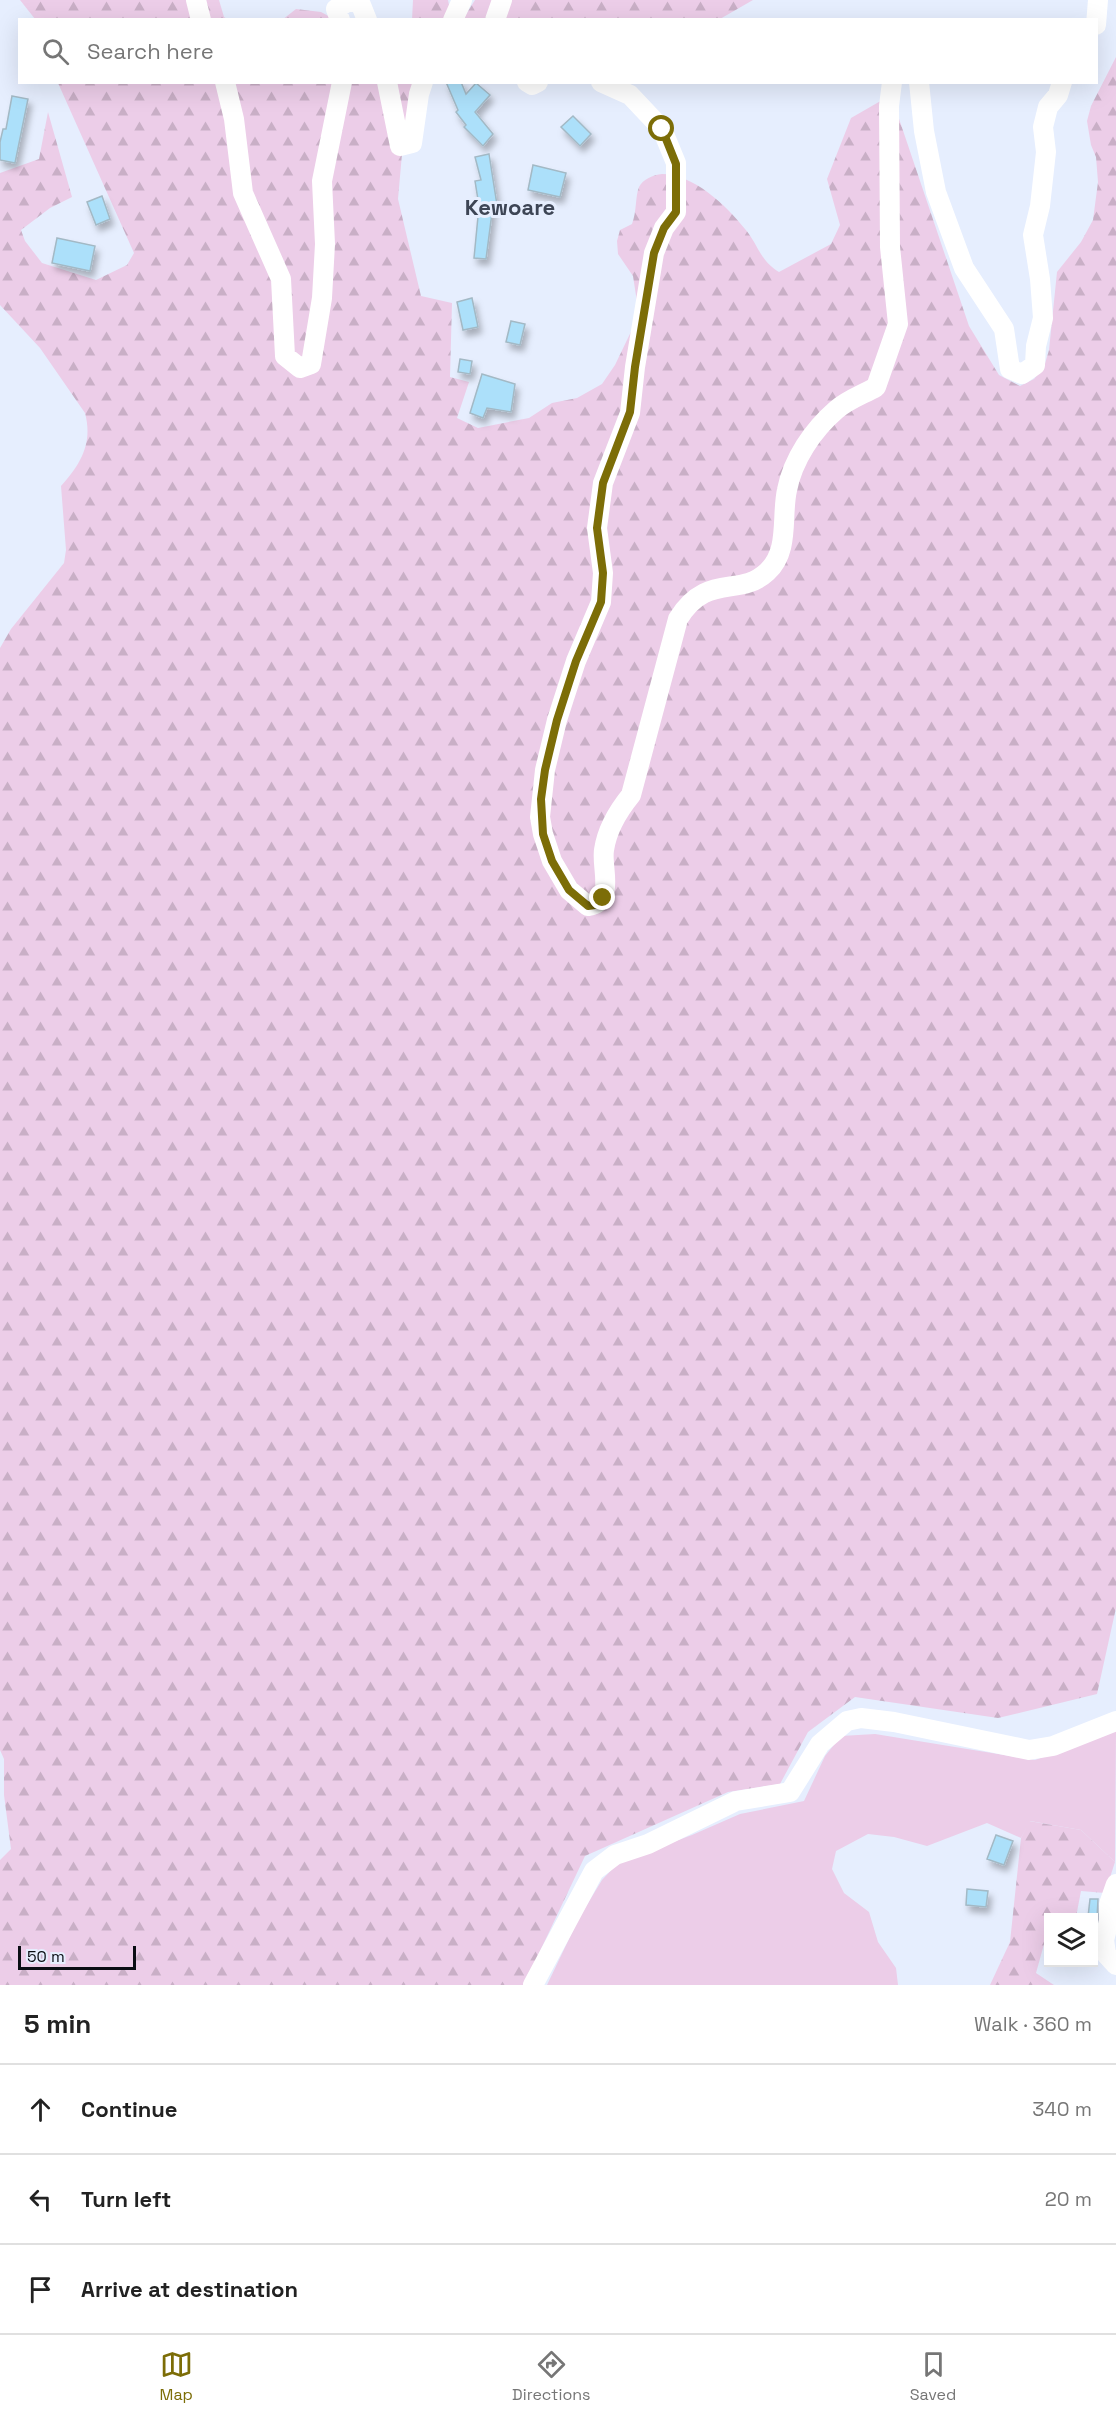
<!DOCTYPE html>
<html lang="en">
<head>
<meta charset="utf-8">
<style>
	:root { --surface:#fff; --page:#f6f6f6; --text:#222; --muted:#767676; --line:#e0e0e0; --accent:#7c6d07 }
	body { margin:0; font-family:"Space Grotesk",sans-serif; background:var(--page); color:var(--text) }
	.controls { position:absolute; right:18px; bottom:18px; display:grid; overflow:hidden; border-radius:0px; box-shadow:0 6px 24px #0002 }
	.controls button { width:54px; height:54px; display:grid; place-items:center; padding:0; border:0; border-bottom:2px solid var(--line); background:var(--surface); color:var(--text); font:30px sans-serif }
	.scale { position:absolute; left:18px; bottom:15px; width:118px; box-sizing:border-box; padding-left:6px; border:3px solid #0a0e14; border-top:0; font-size:16px; line-height:21px; white-space:nowrap; color:#0a0e14; -webkit-text-stroke:4px #e6eefe; paint-order:stroke }
	.stop { position:absolute; width:18px; height:18px; margin:-14px; border:4px solid #7c6d07; border-radius:50%; background:#fff }
	.stop.end { background:#7c6d07; border-color:#fff; box-shadow:0 2px 6px #0008 }
	.list { margin:0; padding:0; list-style:none }
	h2 { display:flex; justify-content:space-between; align-items:center; height:78px; margin:0; padding:0 24px; font-size:26px }
	h2 small { font-size:20px; font-weight:400; color:var(--muted) }
	.list li { display:grid; grid-template-columns:39px 1fr auto; gap:18px; align-items:center; box-sizing:border-box; height:90px; padding:0 24px; border-top:2px solid var(--line) }
	.list b { display:block; font-size:22px; white-space:nowrap }
	.list em { font-size:20px; font-style:normal; color:var(--muted) }
	.icon { flex:none; width:33px; height:33px; fill:none; stroke:currentColor; stroke-width:2; stroke-linecap:round; stroke-linejoin:round }
	.map { position:relative; flex:none; width:1116px; height:1985px; overflow:hidden }
	.search { position:absolute; background:var(--surface); box-shadow:0 6px 24px #0002; left:18px; right:18px; top:18px; height:66px; display:flex; align-items:center; gap:15px; box-sizing:border-box; padding:0 21px; border-radius:0px; color:var(--muted); font-size:22px }
	.sheet { height:348px; background:var(--surface) }
	nav { display:flex; justify-content:space-around; align-items:center; box-sizing:border-box; height:84px; border-top:2px solid var(--line); background:var(--surface); font-size:16px; color:var(--muted) }
	nav a { display:grid; justify-items:center; gap:3px }
	nav .on { color:var(--accent) }
	.map>svg:first-child { display:block }
	.grass { fill:#eccde8 }
	.forest { fill:url(#forest-firs) }
	.building { fill:#ace0fa; stroke:#a3b9c5; stroke-width:1.5; filter:url(#shadow) }
	.lines { fill:none; stroke-linecap:round; stroke-linejoin:round }
	.minor { stroke:#fff; stroke-width:20 }
	.route { stroke:#7c6d07; stroke-width:8 }
	.labels { text-anchor:middle; stroke-width:6; stroke-linejoin:round; paint-order:stroke }
	.quarter-label { font-size:22px; font-weight:bold; fill:#3d4555; stroke:#e6eefe }
</style>
</head>
<body>
<div class="map">
<svg width="1116" height="1985" viewBox="0 0 1116 1985">
	<defs>
		<pattern id="forest-firs" width="22" height="20" patternUnits="userSpaceOnUse" patternTransform="scale(1.5)"><rect width="22" height="20" fill="#eccde8"/><path d="M5 1l3.5 6h-7zM16 11l3.5 6h-7z" fill="#c9afc6"/></pattern>
		<filter id="shadow"><feDropShadow dx="3.5" dy="6" stdDeviation="3" flood-color="#0004"/></filter>
	</defs>
	<rect width="100%" height="100%" fill="#e6eefe"/>
	<!-- grass -->
	<path class="grass" d="M 1116,1731 L 1115,1862 L 1081,1830 L 1030,1821 L 1021,1838 L 987,1823 L 927,1846 L 894,1837 L 868,1834 L 836,1851 L 832,1869 L 844,1893 L 869,1912 L 878,1942 L 896,1968 L 898,1985 L 547,1985 L 579,1918 L 602,1880 L 619,1862 L 692,1835 L 740,1814 L 804,1801 L 825,1756 L 841,1736 L 875,1734 L 1035,1760 Z"/>
	<!-- forest -->
	<path class="forest" d="M 20,0 L 219,0 L 224,17 L 227,19 L 35,19 Z
		M 413,0 L 448,0 L 449,5 L 458,17 L 465,16 L 475,0 L 494,0 L 487,19 L 412,20 Z
		M 511,0 L 753,0 L 720,19 L 504,20 Z
		M 296,9 L 321,12 L 334,19 L 282,20 Z
		M 1116,57 L 1116,1608 L 1097,1694 L 998,1718 L 855,1697 L 808,1732 L 780,1784 L 728,1792 L 585,1856 L 524,1985 L 0,1985 L 0,1860 L 11,1849 L 4,1795 L 4,1759 L 0,1750 L 0,648 L 11,629 L 64,563 L 66,550 L 61,486 C 81,464 93,443 85,413 L 40,348 L 0,305 L 0,173 L 39,159 L 48,112 L 72,197 L 50,208 L 21,230 L 25,241 L 42,263 L 96,280 L 127,265 L 134,253 L 58,83 L 419,83 L 402,154 L 398,199 L 421,296 L 452,303 L 450,377 L 469,382 L 457,418 L 478,428 L 529,418 L 552,403 L 577,398 L 602,384 L 615,365 L 639,315 L 633,276 L 618,254 L 617,241 L 620,230 L 632,224 C 637,211 635,197 639,187 C 643,179 653,175 662,174 C 693,174 726,205 745,229 C 758,244 760,261 779,272 L 831,244 L 840,225 L 827,179 L 851,118 L 891,95 L 969,326 L 999,375 L 1020,386 L 1034,379 L 1044,367 L 1049,350 L 1057,272 L 1081,242 L 1093,220 L 1098,182 L 1096,157 L 1091,145 L 1087,121 L 1091,106 Z
		M 1029,1821 L 1081,1830 L 1115,1862 L 1105,1893 L 1081,1891 L 1076,1917 L 1048,1918 L 1048,1930 L 1036,1973 L 1054,1985 L 990,1985 L 1010,1942 L 1021,1838 Z"/>
	<!-- building -->
	<path class="building" d="M 446,82 L 461,82 L 466,94 L 476,83 L 490,95 L 475,112 L 493,134 L 483,146 L 464,127 L 466,125 L 456,112 L 458,110 Z
		M 12,96 L 28,99 L 15,163 L 0,160 L 0,142 L 3,129 L 6,129 Z
		M 573,116 L 591,134 L 580,146 L 561,127 Z
		M 489,154 L 497,205 L 493,205 L 486,259 L 474,258 L 479,206 L 475,181 L 481,180 L 475,157 Z
		M 533,165 L 566,173 L 560,197 L 528,190 Z
		M 102,196 L 110,219 L 96,225 L 87,202 Z
		M 57,238 L 95,246 L 90,271 L 52,263 Z
		M 472,298 L 478,327 L 463,330 L 457,302 Z
		M 511,321 L 525,324 L 520,345 L 506,342 Z
		M 460,359 L 472,361 L 470,374 L 458,372 Z
		M 482,374 L 515,384 L 511,412 L 487,408 L 483,418 L 470,413 Z
		M 996,1835 L 1013,1841 L 1004,1865 L 987,1859 Z
		M 967,1889 L 988,1891 L 986,1907 L 966,1905 Z
		M 1090,1899 L 1098,1899 L 1097,1919 L 1088,1917 Z"/>
	<g class="lines">
		<!-- minor -->
		<path class="minor" d="M 196,0 L 201,20
			M 351,0 L 361,5 L 367,20
			M 340,20 L 336,9 L 350,0
			M 453,20 L 462,0
			M 495,20 L 502,0
			M 1096,25 L 1098,0
			M 225,82 L 234,119 L 243,193 L 281,279 L 285,356 L 300,368 L 311,364 L 322,298 L 325,244 L 322,181 L 342,82
			M 387,82 L 400,146 L 412,143 L 419,94 L 423,82
			M 527,82 L 532,85 L 538,82
			M 601,82 L 630,95 L 662,129 L 676,163 L 676,212 L 664,228 L 654,253 L 635,367 L 630,413 L 603,483 L 597,528 L 603,573 L 601,602 L 576,661 L 557,720 L 545,770 L 540,817 L 543,834 L 552,861 L 569,890 L 588,906 C 616,902 601,868 604,850 C 607,829 618,811 631,795 L 678,619 C 707,572 739,598 767,572 C 790,551 781,517 787,490 C 793,459 813,430 836,410 C 847,400 864,394 876,387 L 898,324 L 890,247 L 889,106 L 892,82
			M 919,82 L 924,131 L 936,192 L 964,268 L 1004,329 L 1010,369 L 1022,374 L 1035,365 L 1036,346 L 1043,318 L 1040,279 L 1033,235 L 1040,206 L 1046,152 L 1043,127 L 1048,107 L 1058,95 L 1062,82
			M 1116,1884 L 1109,1904 L 1109,1921 L 1104,1940 L 1106,1954 L 1116,1965
			M 533,1985 L 594,1871 L 615,1855 L 648,1844 L 736,1801 L 790,1792 L 820,1744 L 847,1721 L 861,1718 L 894,1722 L 1029,1750 L 1053,1746 L 1116,1721"/>
	</g>
	<g class="lines">
		<!-- route -->
		<path class="route" d="M 603,898 L 595,905 L 588,906 L 569,890 L 552,861 L 543,834 L 541,799 L 545,770 L 557,720 L 576,661 L 601,602 L 603,573 L 597,528 L 603,483 L 630,412 L 635,367 L 654,253 L 664,228 L 676,212 L 676,164 L 662,129"/>
	</g>
	<g class="labels">
		<!-- quarter labels -->
		<g class="quarter-label">
			<text x="510" y="215">Kewoare</text>
		</g>
	</g>
</svg>
<div class="controls">
<button><svg class="icon" aria-label="layers" viewBox="0 0 24 24"><path d="M12 4l9 5-9 5-9-5zM3 14l9 5 9-5"/></svg></button>
</div>
<div class="scale">50 m</div>
<div class="stop" style="left:662px;top:129px"></div>
<div class="stop end" style="left:603px;top:898px"></div>
<div class="search"><svg class="icon" aria-label="search" viewBox="0 0 24 24"><circle cx="10" cy="10" r="6"/><path d="M15 15l6 6"/></svg>Search here</div>
</div>
<section class="sheet">
<h2>5 min<small>Walk · 360 m</small></h2>
<ul class="list">
<li><svg class="icon" aria-label="ahead" viewBox="0 0 24 24"><path d="M12 20V5M6 11l6-6 6 6"/></svg><div><b>Continue</b></div><em>340 m</em></li>
<li><svg class="icon" aria-label="left" viewBox="0 0 24 24"><path d="M17 20v-9H6M10 6l-5 5 5 5"/></svg><div><b>Turn left</b></div><em>20 m</em></li>
<li><svg class="icon" aria-label="arrive" viewBox="0 0 24 24"><path d="M6 21V4h12l-3 4 3 4H6"/></svg><div><b>Arrive at destination</b></div></li>
</ul>
</section>
<nav>
<a class="on"><svg class="icon" aria-label="map" viewBox="0 0 24 24"><path d="M3 6l6-2 6 2 6-2v14l-6 2-6-2-6 2zM9 4v14M15 6v14"/></svg>Map</a>
<a><svg class="icon" aria-label="directions" viewBox="0 0 24 24"><path d="M12 3l9 9-9 9-9-9zM9 14v-3h6M13 9l2 2-2 2"/></svg>Directions</a>
<a><svg class="icon" aria-label="saved" viewBox="0 0 24 24"><path d="M7 4h10v16l-5-4-5 4z"/></svg>Saved</a>
</nav>
</body>
</html>
